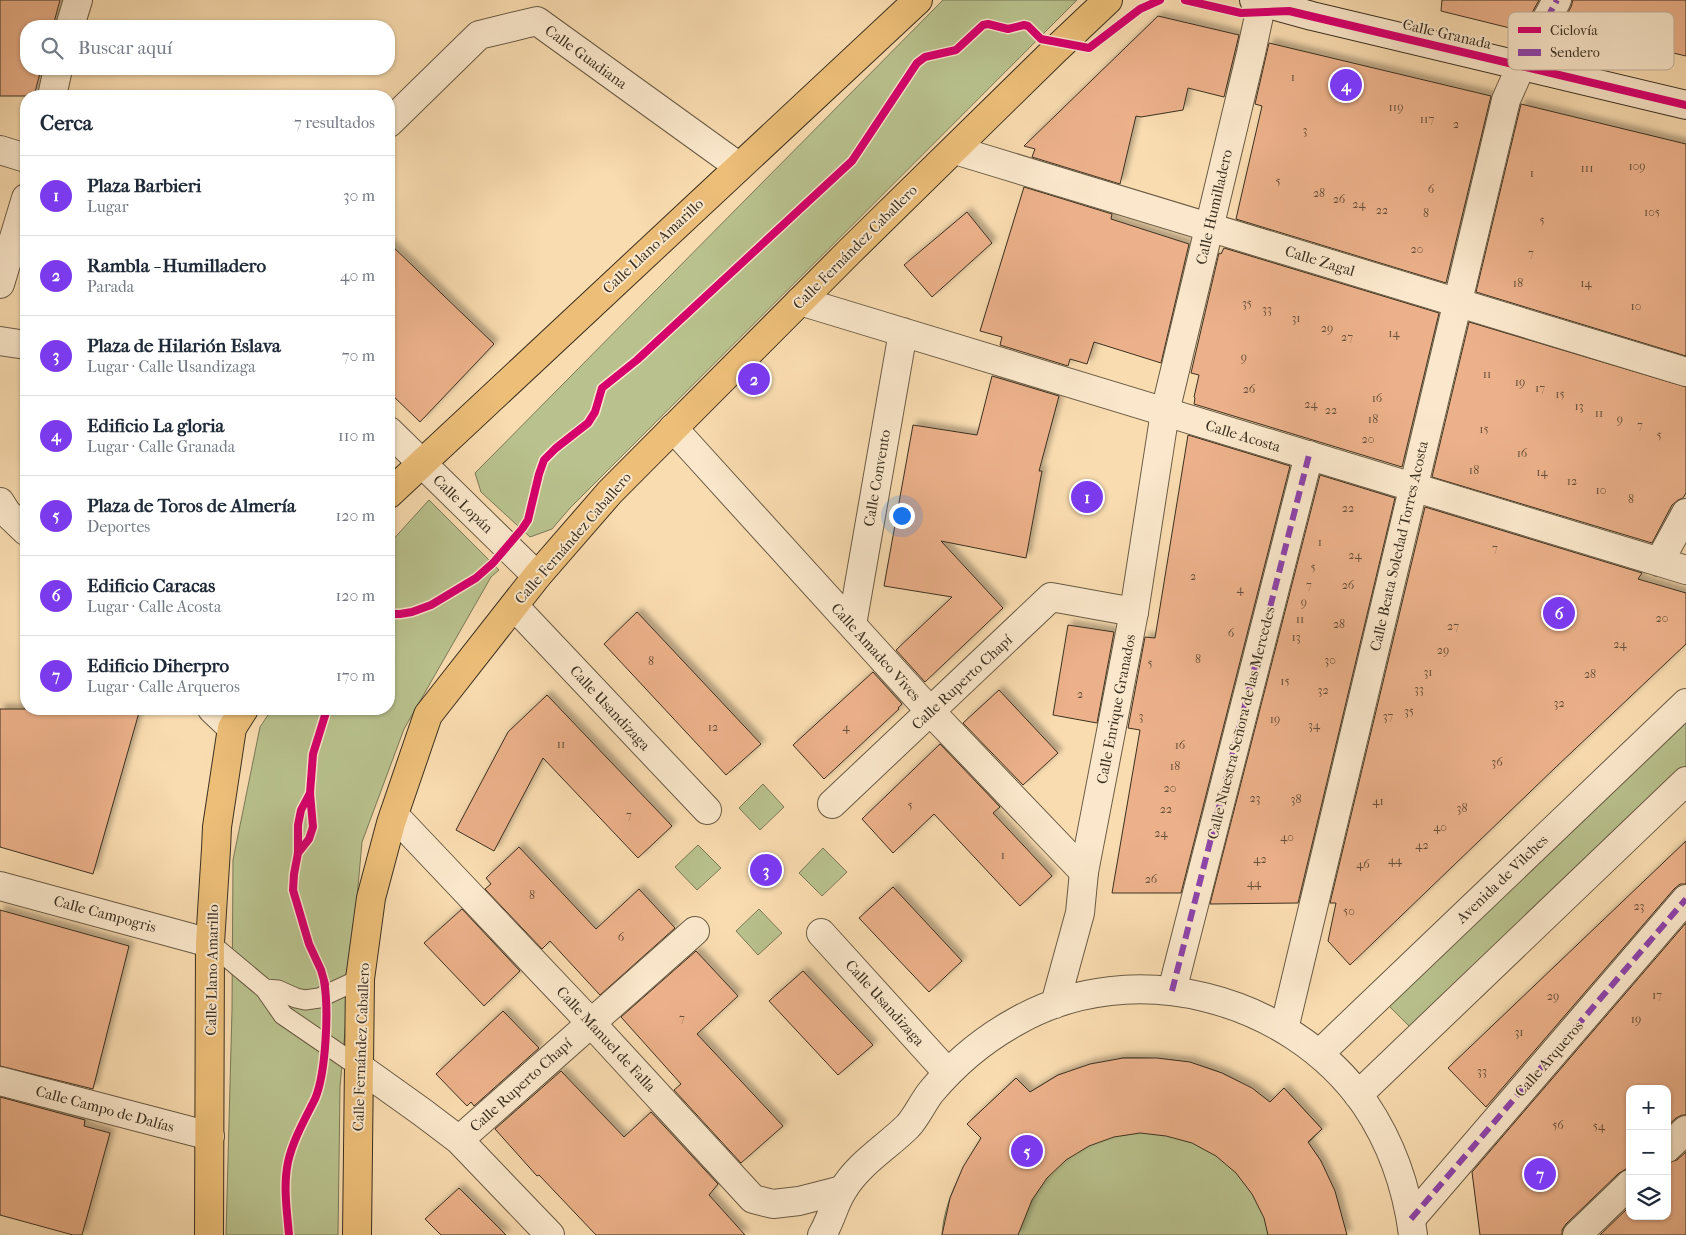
<!DOCTYPE html>
<html lang="es">
<head>
<meta charset="utf-8">
<style>
	:root { --surface:#fff; --page:#f6f6f7; --text:#1f2937; --muted:#747a83; --line:#e0e1e3; --accent:#7c3aed }
	body { margin:0; font-family:"IM FELL French Canon",serif; background:var(--page); color:var(--text) }
	.controls { position:absolute; right:15px; bottom:15px; display:grid; overflow:hidden; border-radius:10px; box-shadow:0 1px 4px #0004 }
	.controls button { width:45px; height:45px; display:grid; place-items:center; padding:0; border:0; border-bottom:1px solid var(--line); background:var(--surface); color:var(--text); font:25px sans-serif }
	.you { position:absolute; left:901px; top:515px; width:18px; height:18px; margin:-12px; border:4px solid #fff; border-radius:50%; background:#1a73e8; box-shadow:0 0 0 8px #1a73e833 }
	.badge { display:grid; place-items:center; width:32px; height:32px; border-radius:50%; background:var(--accent); color:#fff; font-size:16px; font-weight:700 }
	.pin { position:absolute; translate:-50% -50%; border:2px solid #fff; box-shadow:0 1px 5px #0006 }
	.list { margin:0; padding:0; list-style:none }
	h2 { display:flex; justify-content:space-between; align-items:center; height:65px; margin:0; padding:0 20px; font-size:21px }
	h2 small { font-size:16px; font-weight:400; color:var(--muted) }
	.list li { display:grid; grid-template-columns:32px 1fr auto; gap:15px; align-items:center; box-sizing:border-box; height:80px; padding:0 20px; border-top:1px solid var(--line) }
	.list b { display:block; font-size:19px; white-space:nowrap }
	.list p { margin:0; font-size:16px; white-space:nowrap; color:var(--muted) }
	.list em { font-size:16px; font-style:normal; color:var(--muted) }
	.icon { flex:none; width:28px; height:28px; fill:none; stroke:currentColor; stroke-width:2; stroke-linecap:round; stroke-linejoin:round }
	.map { position:relative; flex:none; width:1686px; height:1235px; overflow:hidden }
	.search { position:absolute; background:var(--surface); box-shadow:0 1px 4px #0004; left:20px; top:20px; width:375px; height:55px; display:flex; align-items:center; gap:12px; box-sizing:border-box; padding:0 18px; border-radius:20px; color:var(--muted); font-size:19px }
	.panel { position:absolute; background:var(--surface); box-shadow:0 1px 4px #0004; left:20px; top:90px; width:375px; height:625px; border-radius:20px }
	.map>svg:first-child { display:block }
	.green { fill:#b9c28e; stroke:#7a7957 }
	.building { fill:#ecb18a; stroke:#3b3020; filter:url(#shadow) }
	.lines { fill:none; stroke-linecap:round; stroke-linejoin:round }
	.service-casing { stroke:#6a5b44; stroke-width:21 }
	.pedestrian-casing { stroke:#6a5b44; stroke-width:30 }
	.minor-casing { stroke:#6a5b44; stroke-width:30 }
	.tertiary-casing { stroke:#6a5b44; stroke-width:30 }
	.secondary-casing { stroke:#3b3020; stroke-width:30 }
	.primary-casing { stroke:#3b3020; stroke-width:30 }
	.service { stroke:#fbe8cc; stroke-width:19 }
	.pedestrian { stroke:#fbe8cc; stroke-width:28 }
	.minor { stroke:#fbe8cc; stroke-width:28 }
	.tertiary { stroke:#fbe8cc; stroke-width:28 }
	.secondary { stroke:#fbe8cc; stroke-width:28 }
	.primary { stroke:#ecbe78; stroke-width:28 }
	.quiet { stroke:#8e44ad; stroke-width:6; stroke-dasharray:12 6; stroke-linecap:butt }
	.cycleway-casing { stroke:#fbe8cc; stroke-width:11 }
	.cycleway { stroke:#d6006c; stroke-width:8 }
	.tree { fill:#9e8d6d }
	.labels { text-anchor:middle; stroke-width:4; stroke-linejoin:round; paint-order:stroke }
	.number-label { font-size:12px; fill:#67503a }
	.street-label { font-size:15px; fill:#3b3020; stroke:#fbe8cc }
	.key { fill:#fbe8cc; stroke:#c1b198; stroke-width:1 }
	.key-label { font-size:14px; fill:#3b3020 }
</style>
</head>
<body>
<div class="map">
<svg width="1686" height="1235" viewBox="0 0 1686 1235">
	<defs>
		<filter id="shadow"><feDropShadow dx="4.5" dy="-4.5" stdDeviation="2.5" flood-color="#0004"/></filter>
	</defs>
	<rect width="100%" height="100%" fill="#f9dcb0"/>
	<filter id="stains"><feTurbulence type="fractalNoise" baseFrequency=".004" numOctaves="4"/><feColorMatrix values="0 0 0 0 .2 0 0 0 0 .09 0 0 0 0 .02 0 0 0 .5 -.17"/></filter>
	<radialGradient id="worn" r=".72"><stop offset=".6" stop-color="#630" stop-opacity="0"/><stop offset="1" stop-color="#630" stop-opacity=".3"/></radialGradient>
	<!-- green -->
	<path class="green" d="M 943,0 L 1077,0 L 570,508 L 552,529 L 530,537 L 481,492 L 475,473 Z
		M 429,500 L 499,570 L 491,577 L 404,729 L 362,842 L 340,1087 L 338,1235 L 226,1235 L 232,1010 L 233,860 L 260,727 L 272,709 L 389,709 L 389,544 Z
		M 1686,716 L 1686,768 L 1413,1030 L 1386,1003 Z
		M 763,784 L 784,807 L 760,830 L 739,808 Z
		M 698,845 L 721,868 L 697,890 L 675,867 Z
		M 823,848 L 847,872 L 822,896 L 799,873 Z
		M 759,909 L 782,933 L 758,955 L 736,931 Z
		M 1123,1058 C 1183,1057 1221,1065 1270,1102 L 1284,1088 L 1322,1129 L 1308,1143 L 1321,1161 L 1345,1235 L 942,1235 C 944,1200 963,1168 981,1138 L 967,1124 L 1016,1078 L 1030,1092 L 1058,1075 Z"/>
	<!-- building -->
	<path class="building" d="M 0,0 L 60,0 L 53,26 L 26,26 L 26,69 L 41,69 L 34,96 L 0,96 Z
		M 1442,0 L 1539,0 L 1522,31 L 1441,11 Z
		M 1573,0 L 1686,0 L 1686,56 L 1635,44 L 1631,57 L 1554,39 L 1571,7 Z
		M 1158,16 L 1239,35 L 1224,97 L 1188,88 L 1183,110 L 1141,117 L 1136,116 L 1120,184 L 1032,157 L 1035,149 L 1024,146 Z
		M 1269,43 L 1491,96 L 1446,283 L 1236,219 L 1262,106 L 1255,104 Z
		M 1521,104 L 1686,144 L 1686,356 L 1476,292 Z
		M 1024,187 L 1112,214 L 1111,219 L 1189,244 L 1161,363 L 1094,342 L 1087,364 L 1070,359 L 1068,366 L 1000,345 L 1002,337 L 980,331 Z
		M 967,212 L 992,243 L 932,297 L 904,265 Z
		M 389,243 L 494,344 L 420,422 L 389,392 Z
		M 1224,248 L 1439,313 L 1402,467 L 1194,404 L 1195,398 L 1194,397 L 1199,375 L 1191,373 L 1219,253 L 1221,254 Z
		M 1469,322 L 1686,387 L 1686,493 L 1683,498 L 1678,500 L 1672,505 L 1652,543 L 1432,477 Z
		M 992,376 L 1059,396 L 1039,471 L 1042,471 L 1026,558 L 941,541 L 1003,608 L 925,682 L 896,650 L 952,597 L 884,586 L 913,425 L 977,435 Z
		M 1188,435 L 1290,466 L 1181,893 L 1112,893 L 1140,730 L 1128,728 L 1145,637 L 1155,638 Z
		M 1320,475 L 1395,498 L 1298,903 L 1210,904 Z
		M 1425,507 L 1642,573 L 1638,579 L 1686,593 L 1686,644 L 1556,767 L 1350,965 L 1328,941 L 1336,903 L 1330,903 Z
		M 637,612 L 761,744 L 726,775 L 604,644 Z
		M 1068,625 L 1114,632 L 1097,723 L 1053,715 Z
		M 873,672 L 902,704 L 898,708 L 899,709 L 824,779 L 793,745 Z
		M 999,690 L 1058,753 L 1023,785 L 963,723 Z
		M 547,695 L 672,826 L 638,858 L 543,758 L 494,851 L 456,830 L 508,732 Z
		M 0,709 L 140,709 L 93,874 L 0,847 Z
		M 940,744 L 1000,807 L 993,813 L 1052,876 L 1020,906 L 934,814 L 893,853 L 862,819 Z
		M 1686,841 L 1686,884 L 1680,884 L 1674,889 L 1486,1107 L 1448,1068 Z
		M 519,847 L 596,929 L 639,889 L 675,928 L 600,995 L 550,941 L 542,949 L 485,889 L 491,884 L 486,878 Z
		M 893,887 L 962,961 L 929,992 L 859,918 Z
		M 462,909 L 520,971 L 484,1006 L 424,943 Z
		M 0,910 L 129,946 L 93,1089 L 0,1066 Z
		M 1686,923 L 1686,1115 L 1682,1115 L 1676,1118 L 1667,1126 L 1667,1089 L 1630,1089 L 1630,1169 L 1626,1169 L 1619,1173 L 1566,1224 L 1562,1230 L 1562,1235 L 1480,1235 L 1472,1172 Z
		M 696,951 L 738,996 L 697,1034 L 783,1126 L 741,1163 L 674,1090 L 681,1084 L 621,1017 Z
		M 803,971 L 873,1045 L 838,1075 L 769,1001 Z
		M 503,1011 L 539,1048 L 474,1106 L 471,1102 L 467,1106 L 436,1074 Z
		M 1123,1058 L 1157,1058 L 1190,1062 L 1222,1073 L 1252,1088 L 1270,1102 L 1284,1088 L 1322,1129 L 1308,1142 L 1321,1161 L 1335,1191 L 1347,1235 L 1268,1235 L 1264,1218 L 1252,1194 L 1236,1173 L 1216,1156 L 1192,1143 L 1166,1136 L 1140,1133 L 1114,1137 L 1089,1146 L 1066,1160 L 1047,1178 L 1032,1200 L 1018,1235 L 942,1235 L 950,1198 L 963,1167 L 981,1138 L 967,1124 L 1016,1078 L 1030,1092 L 1058,1075 L 1090,1064 Z
		M 561,1071 L 624,1137 L 651,1112 L 718,1184 L 709,1195 L 745,1235 L 596,1235 L 539,1175 L 537,1176 L 495,1129 Z
		M 0,1097 L 85,1120 L 84,1126 L 110,1133 L 82,1235 L 73,1235 L 0,1215 Z
		M 1686,1152 L 1686,1235 L 1600,1235 L 1630,1206 L 1630,1216 L 1667,1216 L 1667,1163 L 1677,1160 Z
		M 459,1188 L 506,1235 L 441,1235 L 425,1219 Z"/>
	<g class="lines">
		<!-- service casing -->
		<g class="service-casing">
			<path id="service" d="M 210,943 L 265,989 L 283,1015 L 359,1067
				M 265,989 L 278,990 L 296,998 L 305,1000 L 319,998 L 360,979"/>
		</g>
		<!-- pedestrian casing -->
		<g class="pedestrian-casing">
			<path id="pedestrian" d="M 1172,991 L 1309,455"/>
		</g>
		<!-- minor casing -->
		<g class="minor-casing">
			<path id="minor" d="M 70,26 L 78,0
				M 1521,66 L 1557,0
				M 52,96 L 58,69
				M 389,123 L 479,35 L 537,21 L 738,166
				M 0,150 L 26,158
				M 955,150 L 1686,372
				M 0,284 L 26,198
				M 800,301 L 1686,570
				M 0,341 L 26,345
				M 673,428 L 930,711 L 1084,872
				M 389,431 L 537,576
				M 0,502 L 7,513 L 26,531
				M 1659,562 L 1686,513
				M 514,606 L 707,810
				M 852,625 L 903,332
				M 212,709 L 232,728
				M 832,804 L 1051,597 L 1134,612
				M 394,815 L 592,1024 L 753,1199 L 773,1204 L 799,1201 L 842,1190
				M 821,933 L 948,1073
				M 359,1067 L 422,1112 L 459,1140 L 550,1235
				M 0,1081 L 210,1136
				M 459,1140 L 695,931
				M 1667,1148 L 1686,1130
				M 1411,1219 L 1686,899
				M 1577,1235 L 1630,1184"/>
		</g>
		<!-- tertiary casing -->
		<g class="tertiary-casing">
			<path id="tertiary" d="M 0,886 L 210,943
				M 1055,1004 L 1080,913 L 1084,872 L 1134,612 L 1165,412 L 1251,53 L 1262,2
				M 1284,1029 L 1506,100 L 1521,66
				M 1319,1054 L 1686,703
				M 1358,1095 L 1686,781
				M 822,1235 C 831,1220 834,1204 843,1190 C 858,1164 887,1147 908,1126 C 917,1116 923,1102 931,1092 C 956,1062 984,1039 1017,1021 C 1133,955 1290,997 1365,1104 C 1392,1144 1407,1188 1413,1235"/>
		</g>
		<!-- secondary casing -->
		<g class="secondary-casing">
			<path id="secondary" d="M 1254,0 L 1312,16 L 1686,105"/>
		</g>
		<!-- primary casing -->
		<g class="primary-casing">
			<path id="primary" d="M 389,494 L 918,0
				M 209,1235 L 210,943 L 216,849 L 217,827 L 232,728 L 244,709
				M 357,1235 L 360,979 L 371,898 L 391,823 L 428,715 L 537,576 L 610,492 L 849,252 L 1053,52 L 1108,0"/>
		</g>
		<!-- service -->
		<use href="#service" class="service"/>
		<!-- pedestrian -->
		<use href="#pedestrian" class="pedestrian"/>
		<!-- minor -->
		<use href="#minor" class="minor"/>
		<!-- tertiary -->
		<use href="#tertiary" class="tertiary"/>
		<!-- secondary -->
		<use href="#secondary" class="secondary"/>
		<!-- primary -->
		<use href="#primary" class="primary"/>
		<!-- quiet -->
		<path class="quiet" d="M 1521,66 L 1557,0
			M 1172,991 L 1309,455
			M 1411,1219 L 1686,899"/>
		<!-- cycleway casing -->
		<g class="cycleway-casing">
			<path id="cycleway" d="M 1185,0 L 1241,13 L 1289,11 L 1686,105
				M 389,614 L 400,614 L 412,612 L 431,605 L 476,578 L 493,563 L 522,529 L 528,520 L 539,474 L 544,460 L 556,448 L 588,423 L 595,412 L 602,388 L 637,360 L 852,161 L 917,63 L 925,57 L 956,50 L 983,25 L 988,24 L 1008,29 L 1024,25 L 1028,26 L 1041,39 L 1089,48 L 1140,9 L 1160,0
				M 310,793 L 301,810 L 298,825 L 298,853 L 294,874 L 293,890 L 309,944 L 321,970 L 325,984
				M 298,853 L 309,839 L 313,827 L 310,793 L 313,754 L 327,709
				M 289,1235 C 287,1211 283,1186 288,1162 C 293,1140 305,1119 315,1099 C 326,1073 329,1009 324,981"/>
		</g>
		<!-- cycleway -->
		<use href="#cycleway" class="cycleway"/>
	</g>
	<!-- trees -->
	<circle class="tree" cx="762" cy="873" r="8"/>
	<g class="labels">
		<!-- number labels -->
		<g class="number-label">
			<text x="1293" y="81">1</text>
			<text x="1396" y="111">119</text>
			<text x="1427" y="123">117</text>
			<text x="1456" y="128">2</text>
			<text x="1305" y="134">3</text>
			<text x="1637" y="170">109</text>
			<text x="1587" y="172">111</text>
			<text x="1532" y="177">1</text>
			<text x="1278" y="185">5</text>
			<text x="1431" y="193">6</text>
			<text x="1319" y="197">28</text>
			<text x="1339" y="203">26</text>
			<text x="1359" y="208">24</text>
			<text x="1382" y="214">22</text>
			<text x="1652" y="216">105</text>
			<text x="1426" y="217">8</text>
			<text x="1542" y="224">5</text>
			<text x="1417" y="253">20</text>
			<text x="1531" y="257">7</text>
			<text x="1518" y="287">18</text>
			<text x="1586" y="287">14</text>
			<text x="1247" y="307">35</text>
			<text x="1636" y="310">10</text>
			<text x="1267" y="313">33</text>
			<text x="1296" y="322">31</text>
			<text x="1327" y="332">29</text>
			<text x="1394" y="337">14</text>
			<text x="1347" y="341">27</text>
			<text x="1244" y="361">9</text>
			<text x="1487" y="378">11</text>
			<text x="1520" y="386">19</text>
			<text x="1540" y="392">17</text>
			<text x="1249" y="393">26</text>
			<text x="1560" y="398">15</text>
			<text x="1377" y="402">16</text>
			<text x="1311" y="408">24</text>
			<text x="1579" y="410">13</text>
			<text x="1331" y="414">22</text>
			<text x="1599" y="417">11</text>
			<text x="1373" y="423">18</text>
			<text x="1620" y="423">9</text>
			<text x="1640" y="429">7</text>
			<text x="1484" y="433">15</text>
			<text x="1659" y="439">5</text>
			<text x="1368" y="443">20</text>
			<text x="1522" y="457">16</text>
			<text x="1474" y="474">18</text>
			<text x="1542" y="476">14</text>
			<text x="1572" y="485">12</text>
			<text x="1601" y="494">10</text>
			<text x="1631" y="503">8</text>
			<text x="1348" y="512">22</text>
			<text x="1320" y="546">1</text>
			<text x="1495" y="552">7</text>
			<text x="1355" y="559">24</text>
			<text x="1313" y="571">5</text>
			<text x="1193" y="580">2</text>
			<text x="1309" y="589">7</text>
			<text x="1348" y="589">26</text>
			<text x="1240" y="593">4</text>
			<text x="1304" y="606">9</text>
			<text x="1662" y="622">20</text>
			<text x="1300" y="623">11</text>
			<text x="1339" y="628">28</text>
			<text x="1453" y="630">27</text>
			<text x="1231" y="637">6</text>
			<text x="1296" y="641">13</text>
			<text x="1620" y="648">24</text>
			<text x="1443" y="654">29</text>
			<text x="1198" y="663">8</text>
			<text x="1330" y="664">30</text>
			<text x="651" y="665">8</text>
			<text x="1150" y="667">5</text>
			<text x="1428" y="676">31</text>
			<text x="1590" y="678">28</text>
			<text x="1285" y="685">15</text>
			<text x="1419" y="693">33</text>
			<text x="1323" y="694">32</text>
			<text x="1080" y="698">2</text>
			<text x="1559" y="707">32</text>
			<text x="1409" y="715">35</text>
			<text x="1141" y="720">3</text>
			<text x="1388" y="720">37</text>
			<text x="1275" y="723">19</text>
			<text x="1314" y="729">34</text>
			<text x="713" y="731">12</text>
			<text x="846" y="731">4</text>
			<text x="561" y="748">11</text>
			<text x="1180" y="749">16</text>
			<text x="1497" y="766">36</text>
			<text x="1175" y="770">18</text>
			<text x="1170" y="792">20</text>
			<text x="1255" y="802">23</text>
			<text x="1296" y="803">38</text>
			<text x="1378" y="805">41</text>
			<text x="910" y="809">5</text>
			<text x="1462" y="812">38</text>
			<text x="1166" y="813">22</text>
			<text x="629" y="819">7</text>
			<text x="1440" y="831">40</text>
			<text x="1161" y="837">24</text>
			<text x="1287" y="841">40</text>
			<text x="1422" y="849">42</text>
			<text x="1003" y="859">1</text>
			<text x="1260" y="863">42</text>
			<text x="1395" y="864">44</text>
			<text x="1363" y="868">46</text>
			<text x="1151" y="883">26</text>
			<text x="1254" y="887">44</text>
			<text x="532" y="899">8</text>
			<text x="1639" y="910">23</text>
			<text x="1349" y="915">50</text>
			<text x="621" y="941">6</text>
			<text x="1657" y="999">17</text>
			<text x="1553" y="1000">29</text>
			<text x="682" y="1022">7</text>
			<text x="1636" y="1023">19</text>
			<text x="1519" y="1036">31</text>
			<text x="1482" y="1075">33</text>
			<text x="1558" y="1129">56</text>
			<text x="1599" y="1130">54</text>
		</g>
		<!-- street labels -->
		<g class="street-label">
			<text transform="translate(1447 34) rotate(13)" y="5">Calle Granada</text>
			<text transform="translate(586 57) rotate(36)" y="5">Calle Guadiana</text>
			<text transform="translate(1214 207) rotate(-77)" y="5">Calle Humilladero</text>
			<text transform="translate(653 246) rotate(-43)" y="5">Calle Llano Amarillo</text>
			<text transform="translate(855 247) rotate(-45)" y="5">Calle Fernández Caballero</text>
			<text transform="translate(1320 261) rotate(17)" y="5">Calle Zagal</text>
			<text transform="translate(1243 436) rotate(17)" y="5">Calle Acosta</text>
			<text transform="translate(877 478) rotate(-80)" y="5">Calle Convento</text>
			<text transform="translate(463 504) rotate(44)" y="5">Calle Lopán</text>
			<text transform="translate(573 538) rotate(-49)" y="5">Calle Fernández Caballero</text>
			<text transform="translate(1399 546) rotate(-77)" y="5">Calle Beata Soledad Torres Acosta</text>
			<text transform="translate(876 652) rotate(48)" y="5">Calle Amadeo Vives</text>
			<text transform="translate(962 682) rotate(-43)" y="5">Calle Ruperto Chapí</text>
			<text transform="translate(610 708) rotate(47)" y="5">Calle Usandizaga</text>
			<text transform="translate(1116 709) rotate(-79)" y="5">Calle Enrique Granados</text>
			<text transform="translate(1241 723) rotate(-76)" y="5">Calle Nuestra Señora de las Mercedes</text>
			<text transform="translate(1502 879) rotate(-44)" y="5">Avenida de Vilches</text>
			<text transform="translate(105 914) rotate(15)" y="5">Calle Campogris</text>
			<text transform="translate(212 970) rotate(-89)" y="5">Calle Llano Amarillo</text>
			<text transform="translate(885 1003) rotate(48)" y="5">Calle Usandizaga</text>
			<text transform="translate(606 1039) rotate(47)" y="5">Calle Manuel de Falla</text>
			<text transform="translate(361 1047) rotate(-88)" y="5">Calle Fernández Caballero</text>
			<text transform="translate(1549 1059) rotate(-49)" y="5">Calle Arqueros</text>
			<text transform="translate(521 1085) rotate(-42)" y="5">Calle Ruperto Chapí</text>
			<text transform="translate(105 1109) rotate(15)" y="5">Calle Campo de Dalías</text>
		</g>
	</g>
	<!-- legend -->
	<rect x="1508" y="12" width="166" height="58" rx="8" class="key"/>
	<rect x="1518" y="27" width="23" height="6" fill="#d6006c"/>
	<rect x="1518" y="49" width="23" height="7" fill="#8e44ad"/>
	<g class="key-label">
		<text x="1550" y="35">Ciclovía</text>
		<text x="1550" y="57">Sendero</text>
	</g>
	<rect width="100%" height="100%" filter="url(#stains)"/>
	<rect width="100%" height="100%" fill="url(#worn)"/>
</svg>
<div class="controls">
<button>+</button>
<button>−</button>
<button><svg class="icon" aria-label="layers" viewBox="0 0 24 24"><path d="M12 4l9 5-9 5-9-5zM3 14l9 5 9-5"/></svg></button>
</div>
<div class="you"></div>
<div class="pin badge" style="left:1087px;top:497px">1</div>
<div class="pin badge" style="left:754px;top:379px">2</div>
<div class="pin badge" style="left:766px;top:870px">3</div>
<div class="pin badge" style="left:1346px;top:85px">4</div>
<div class="pin badge" style="left:1027px;top:1151px">5</div>
<div class="pin badge" style="left:1559px;top:613px">6</div>
<div class="pin badge" style="left:1540px;top:1174px">7</div>
<div class="search"><svg class="icon" aria-label="search" viewBox="0 0 24 24"><circle cx="10" cy="10" r="6"/><path d="M15 15l6 6"/></svg>Buscar aquí</div>
<section class="panel">
<h2>Cerca<small>7 resultados</small></h2>
<ul class="list">
<li><span class="badge">1</span><div><b>Plaza Barbieri</b><p>Lugar</p></div><em>30 m</em></li>
<li><span class="badge">2</span><div><b>Rambla - Humilladero</b><p>Parada</p></div><em>40 m</em></li>
<li><span class="badge">3</span><div><b>Plaza de Hilarión Eslava</b><p>Lugar · Calle Usandizaga</p></div><em>70 m</em></li>
<li><span class="badge">4</span><div><b>Edificio La gloria</b><p>Lugar · Calle Granada</p></div><em>110 m</em></li>
<li><span class="badge">5</span><div><b>Plaza de Toros de Almería</b><p>Deportes</p></div><em>120 m</em></li>
<li><span class="badge">6</span><div><b>Edificio Caracas</b><p>Lugar · Calle Acosta</p></div><em>120 m</em></li>
<li><span class="badge">7</span><div><b>Edificio Diherpro</b><p>Lugar · Calle Arqueros</p></div><em>170 m</em></li>
</ul>
</section>
</div>
</body>
</html>
